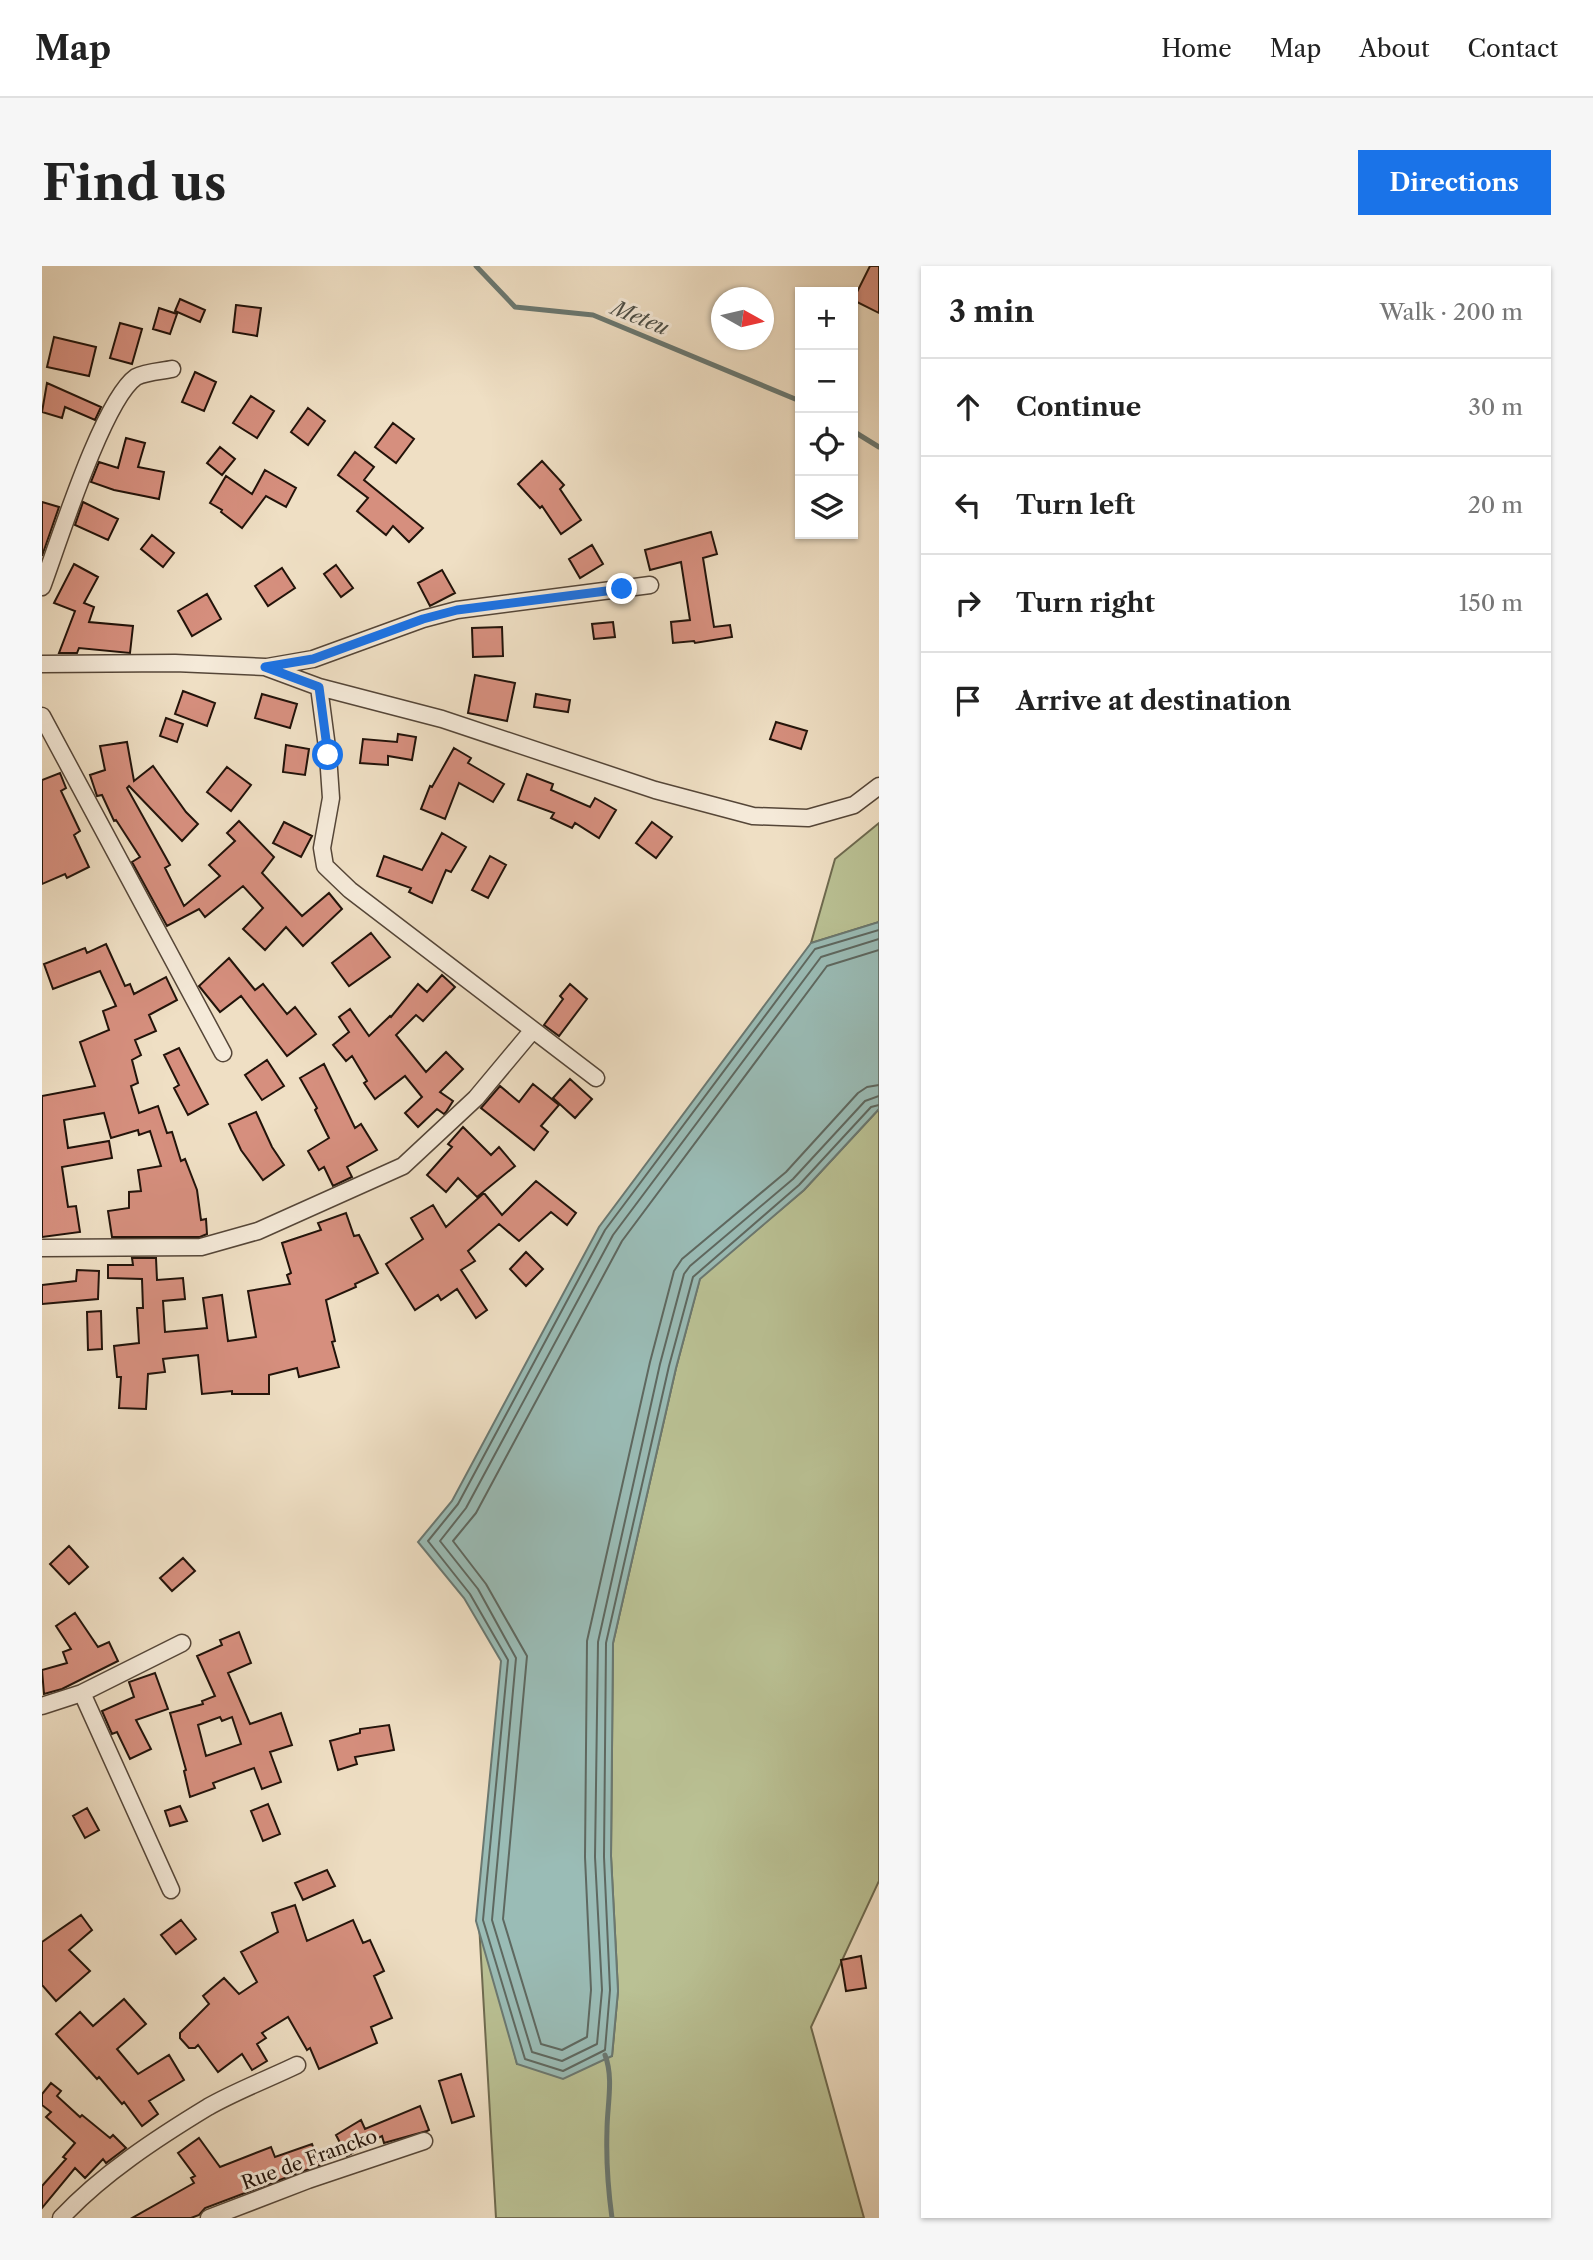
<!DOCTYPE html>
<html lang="en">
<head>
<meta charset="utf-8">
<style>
	:root { --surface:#fff; --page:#f6f6f6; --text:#222; --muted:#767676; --line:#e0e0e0; --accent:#1a73e8 }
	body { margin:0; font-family:"Libre Caslon Text",serif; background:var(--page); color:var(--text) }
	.controls { position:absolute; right:21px; top:21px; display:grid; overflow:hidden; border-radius:0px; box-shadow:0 2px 5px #0004 }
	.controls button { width:63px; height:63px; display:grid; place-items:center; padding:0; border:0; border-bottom:2px solid var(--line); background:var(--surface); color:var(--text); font:35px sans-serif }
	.compass { position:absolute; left:669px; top:21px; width:63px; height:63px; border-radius:50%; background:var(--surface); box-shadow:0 2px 5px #0004; rotate:98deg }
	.stop { position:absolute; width:21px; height:21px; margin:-16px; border:5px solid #1a73e8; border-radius:50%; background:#fff }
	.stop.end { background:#1a73e8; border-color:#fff; box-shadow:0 2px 7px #0008 }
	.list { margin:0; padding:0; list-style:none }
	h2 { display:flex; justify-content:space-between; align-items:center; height:91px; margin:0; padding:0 28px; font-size:30px }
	h2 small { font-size:23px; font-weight:400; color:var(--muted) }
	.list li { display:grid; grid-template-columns:46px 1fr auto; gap:21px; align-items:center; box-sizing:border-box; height:98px; padding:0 28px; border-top:2px solid var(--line) }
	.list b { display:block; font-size:26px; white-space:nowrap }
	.list em { font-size:23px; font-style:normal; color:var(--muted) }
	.icon { flex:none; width:38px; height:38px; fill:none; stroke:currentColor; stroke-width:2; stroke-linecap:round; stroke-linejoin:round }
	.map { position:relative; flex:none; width:837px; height:1952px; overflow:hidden; border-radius:0px }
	header { display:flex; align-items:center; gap:42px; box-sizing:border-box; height:98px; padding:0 35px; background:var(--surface); border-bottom:2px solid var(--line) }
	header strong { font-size:33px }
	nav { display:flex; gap:38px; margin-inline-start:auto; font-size:24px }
	.intro { display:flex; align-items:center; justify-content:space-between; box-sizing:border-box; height:168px; padding:0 42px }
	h1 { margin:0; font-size:49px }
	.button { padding:18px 32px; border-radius:0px; background:var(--accent); color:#fff; font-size:24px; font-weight:700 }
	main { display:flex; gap:42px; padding:0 42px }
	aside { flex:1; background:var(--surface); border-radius:0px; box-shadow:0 2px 5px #0004 }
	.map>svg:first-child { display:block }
	.green { fill:#bac194; stroke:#6e6a4f; stroke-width:2 }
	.water { fill:#9abcb6; stroke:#6a7871; stroke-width:2 }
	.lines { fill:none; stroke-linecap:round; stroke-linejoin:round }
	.shore { stroke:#5e6860; stroke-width:2 }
	.stream { stroke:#6a7871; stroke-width:5 }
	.building { fill:#d68f7e; stroke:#22130a; stroke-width:2; fill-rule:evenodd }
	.minor-casing { stroke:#554638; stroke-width:19 }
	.minor { stroke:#f5ead9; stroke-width:16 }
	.route { stroke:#1a73e8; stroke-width:9 }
	.labels { text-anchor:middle; stroke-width:6; stroke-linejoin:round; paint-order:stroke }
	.street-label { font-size:19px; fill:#22130a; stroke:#f5ead9 }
	.water-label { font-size:21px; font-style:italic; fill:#4c4e46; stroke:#f5ead9 }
</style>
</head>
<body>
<header>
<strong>Map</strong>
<nav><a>Home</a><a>Map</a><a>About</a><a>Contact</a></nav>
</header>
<div class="intro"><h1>Find us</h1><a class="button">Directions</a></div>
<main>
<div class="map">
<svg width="837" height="1952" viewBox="0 0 837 1952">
	<rect width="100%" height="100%" fill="#efdfc4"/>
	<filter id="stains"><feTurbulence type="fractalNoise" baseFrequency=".00286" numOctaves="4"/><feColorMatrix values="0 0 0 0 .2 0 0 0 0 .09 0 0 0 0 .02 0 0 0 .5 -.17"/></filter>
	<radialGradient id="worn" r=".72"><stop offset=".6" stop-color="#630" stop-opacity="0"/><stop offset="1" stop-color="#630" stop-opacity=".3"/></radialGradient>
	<!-- green -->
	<path class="green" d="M 837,557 L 837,656 L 769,677 L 793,593 Z
		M 837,843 L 837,1615 L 769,1761 L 822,1952 L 454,1952 L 436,1640 L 475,1798 L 570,1790 L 576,1725 L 569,1590 L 571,1377 L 634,1102 L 658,1012 L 762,924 Z"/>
	<!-- water -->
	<path class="water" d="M 837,656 L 837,843 L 762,924 L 658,1013 L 634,1102 L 571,1377 L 569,1590 L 576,1725 L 570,1790 L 521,1813 L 475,1798 L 434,1655 L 459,1395 L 422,1332 L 376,1276 L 410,1235 L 557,961 L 769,677 Z"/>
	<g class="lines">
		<!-- shore -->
		<path class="shore" d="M 837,664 L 773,683 L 563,964 L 416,1238 L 386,1275 L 428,1328 L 466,1394 L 441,1654 L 483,1793 L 521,1805 L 563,1784 L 568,1724 L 562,1591 L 564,1377 L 627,1100 L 651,1011 L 757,919 L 829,841 L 837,839
			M 837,673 L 779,691 L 571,969 L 424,1242 L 398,1275 L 436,1323 L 474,1392 L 450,1654 L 490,1786 L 520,1795 L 555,1778 L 560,1724 L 553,1591 L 556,1376 L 618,1098 L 642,1008 L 648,1000 L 751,913 L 823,835 L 837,830
			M 837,684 L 785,700 L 580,975 L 434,1247 L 411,1275 L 444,1318 L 485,1390 L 461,1653 L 499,1778 L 520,1784 L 545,1771 L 549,1724 L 543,1591 L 545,1375 L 608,1096 L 632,1005 L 640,993 L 744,906 L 816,827 L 825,821 L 837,819"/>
		<!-- stream -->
		<path class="stream" d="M 434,0 L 473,41 L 551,49 L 758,135
			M 811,165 L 837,181
			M 563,1789 C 572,1812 565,1840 565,1864 C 564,1894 566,1923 570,1952"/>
	</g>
	<!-- building -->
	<path class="building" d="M 828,0 L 837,0 L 837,47 L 811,34 Z
		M 138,33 L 163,44 L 158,56 L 133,45 Z
		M 194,39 L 219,42 L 215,70 L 191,66 Z
		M 117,42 L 135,48 L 128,68 L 111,63 Z
		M 78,57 L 100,63 L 90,98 L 68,92 Z
		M 12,71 L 54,81 L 47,110 L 5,101 Z
		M 153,106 L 174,116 L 162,145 L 140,136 Z
		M 5,117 L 59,141 L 53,154 L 23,141 L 20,152 L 0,146 Z
		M 209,130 L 232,145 L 215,172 L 191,157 Z
		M 266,142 L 283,155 L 266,179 L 249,166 Z
		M 351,157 L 372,173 L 354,197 L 333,181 Z
		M 84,172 L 103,177 L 96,201 L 122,206 L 117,233 L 72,224 L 49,216 L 57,196 L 76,202 Z
		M 178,181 L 193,193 L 180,209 L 165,197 Z
		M 313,186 L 332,201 L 322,214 L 381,262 L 367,276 L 351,260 L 344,269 L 315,245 L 326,232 L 296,209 Z
		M 500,195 L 522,219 L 518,223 L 539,254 L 519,268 L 500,240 L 498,242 L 476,218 Z
		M 223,204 L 254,222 L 244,241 L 224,230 L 200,262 L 179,246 L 180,244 L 168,237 L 184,210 L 210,228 Z
		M 0,236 L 17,241 L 0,290 Z
		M 41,236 L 76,253 L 66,274 L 33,259 Z
		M 669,266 L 675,288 L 661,292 L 672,361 L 688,359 L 690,371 L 653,377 L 652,375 L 631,377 L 629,356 L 648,354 L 639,296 L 608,304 L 603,284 Z
		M 110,269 L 132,287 L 121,301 L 99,283 Z
		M 550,279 L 561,298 L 538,312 L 527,293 Z
		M 32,298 L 56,311 L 42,337 L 52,341 L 47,356 L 91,360 L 88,387 L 37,382 L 35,387 L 17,387 L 33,345 L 12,337 Z
		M 294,299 L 311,322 L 299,331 L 282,308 Z
		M 240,302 L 253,322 L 226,340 L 213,320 Z
		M 400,304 L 413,327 L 388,340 L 376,317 Z
		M 165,328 L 179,353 L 150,370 L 136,345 Z
		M 571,356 L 573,371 L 552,373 L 550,358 Z
		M 460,361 L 461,390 L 431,391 L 430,362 Z
		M 433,409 L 473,417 L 465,455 L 426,447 Z
		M 141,425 L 173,437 L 165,460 L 133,448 Z
		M 220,428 L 255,438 L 248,462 L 213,452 Z
		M 494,428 L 528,434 L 526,446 L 492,441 Z
		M 124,452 L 141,458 L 135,476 L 118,470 Z
		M 734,456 L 765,465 L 759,483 L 728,473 Z
		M 356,468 L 374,471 L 370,494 L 346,490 L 346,499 L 318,497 L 321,473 L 355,476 Z
		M 85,476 L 92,515 L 111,500 L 144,546 L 156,558 L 140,575 L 87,520 L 85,522 L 128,599 L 123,602 L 142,640 L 178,610 L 167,599 L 193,575 L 185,567 L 197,555 L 232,591 L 220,607 L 260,650 L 287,627 L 300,643 L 261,680 L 244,661 L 223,684 L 201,663 L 221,642 L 201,620 L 163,651 L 157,643 L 125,660 L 90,596 L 98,591 L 74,554 L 72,555 L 60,529 L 55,530 L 48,509 L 63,504 L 58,480 Z
		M 244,479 L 267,483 L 263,509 L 241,506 Z
		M 412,482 L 429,492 L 426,497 L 462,518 L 451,536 L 417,517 L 403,553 L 379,543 L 388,520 L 390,521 Z
		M 185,501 L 209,519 L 189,545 L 165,526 Z
		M 18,507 L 24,522 L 19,525 L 38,565 L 32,569 L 47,601 L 25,612 L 23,608 L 0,618 L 0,514 Z
		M 485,508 L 511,518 L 509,524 L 548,541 L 553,532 L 574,544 L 557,572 L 533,557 L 530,562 L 509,552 L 512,547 L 476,534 Z
		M 242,556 L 270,570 L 259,591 L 231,577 Z
		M 610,556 L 630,571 L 614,592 L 594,577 Z
		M 400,567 L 424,581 L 409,606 L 404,604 L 390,637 L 367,626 L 369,622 L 335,610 L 342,590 L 380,604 Z
		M 448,590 L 464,599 L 446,632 L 430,624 Z
		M 329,667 L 348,691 L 307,720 L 290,697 Z
		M 64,678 L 83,720 L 88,718 L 92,728 L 124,711 L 135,734 L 107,749 L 114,765 L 93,774 L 99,789 L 90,794 L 96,817 L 89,820 L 97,847 L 116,840 L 125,867 L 130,866 L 139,895 L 143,893 L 155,924 L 159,954 L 164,953 L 165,968 L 158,971 L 70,971 L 66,945 L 87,942 L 87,926 L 99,925 L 96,904 L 119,900 L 108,865 L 97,869 L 96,864 L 69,872 L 62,847 L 22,854 L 26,882 L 67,875 L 70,892 L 20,901 L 26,941 L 34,940 L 38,966 L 0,971 L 0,830 L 53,820 L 38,776 L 67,764 L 61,745 L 74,740 L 58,705 L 11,723 L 2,698 L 43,682 L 45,687 Z
		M 187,692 L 213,724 L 221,718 L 245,748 L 253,741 L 274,768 L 245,790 L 199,730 L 178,746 L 157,720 Z
		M 400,709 L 413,721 L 381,755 L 374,749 L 354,769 L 384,806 L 404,786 L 421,803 L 398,826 L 411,835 L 404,846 L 402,848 L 395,843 L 376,861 L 363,847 L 380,831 L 363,810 L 333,833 L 322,817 L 325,815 L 310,790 L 304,795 L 291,779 L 307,766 L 297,751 L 308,743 L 327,770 L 348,750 L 349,751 L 376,718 L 385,726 Z
		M 528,718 L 545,733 L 517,770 L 502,759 L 521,733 L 518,730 Z
		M 137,782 L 166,838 L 146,849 L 132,822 L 137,819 L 122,789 Z
		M 225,794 L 242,820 L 220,834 L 203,809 Z
		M 282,798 L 313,862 L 319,858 L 335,884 L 305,901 L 310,911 L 291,920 L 282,901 L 277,904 L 266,885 L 287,872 L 273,844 L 275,842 L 258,812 Z
		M 528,813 L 550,833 L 533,852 L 511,832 Z
		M 491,818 L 517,839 L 499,860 L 506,866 L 492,884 L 439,842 L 458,820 L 477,836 Z
		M 214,846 L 230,881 L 242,899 L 221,914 L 199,884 L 187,858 Z
		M 421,861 L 449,889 L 457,881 L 473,900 L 435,931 L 416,912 L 404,926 L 385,909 L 410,881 L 406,878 Z
		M 494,915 L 534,947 L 525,959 L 509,946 L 477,975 L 457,958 L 426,985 L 433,995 L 419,1004 L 445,1044 L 434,1052 L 415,1023 L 399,1034 L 396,1029 L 373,1044 L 344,998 L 381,973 L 369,952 L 391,939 L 404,961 L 442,927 L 460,949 Z
		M 304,947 L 312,970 L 317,969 L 336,1007 L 313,1018 L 314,1021 L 284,1034 L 293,1075 L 290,1076 L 297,1101 L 257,1111 L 255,1102 L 227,1109 L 227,1128 L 190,1128 L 190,1125 L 160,1128 L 156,1089 L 121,1093 L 123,1106 L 106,1108 L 104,1143 L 77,1142 L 79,1111 L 75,1111 L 72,1080 L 97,1077 L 95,1042 L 101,1042 L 100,1013 L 66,1012 L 66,999 L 91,999 L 90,992 L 114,992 L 115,1014 L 141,1012 L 143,1033 L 121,1035 L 123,1066 L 165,1062 L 161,1032 L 180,1029 L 186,1075 L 214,1071 L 206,1025 L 248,1018 L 245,1009 L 249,1007 L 240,977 L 279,964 L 276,957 Z
		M 484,986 L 501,1003 L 484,1020 L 468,1003 Z
		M 35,1004 L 57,1005 L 56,1033 L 0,1038 L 0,1019 L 34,1015 Z
		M 59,1045 L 60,1083 L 46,1084 L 45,1046 Z
		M 27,1280 L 46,1301 L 27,1318 L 8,1298 Z
		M 141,1292 L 153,1305 L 130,1325 L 118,1312 Z
		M 33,1347 L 56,1381 L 67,1376 L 76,1395 L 20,1423 L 2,1428 L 0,1404 L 25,1397 L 21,1386 L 29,1383 L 14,1360 Z
		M 197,1366 L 209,1397 L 186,1407 L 208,1458 L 239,1447 L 250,1479 L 228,1486 L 239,1516 L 220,1523 L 212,1502 L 171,1517 L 173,1522 L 148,1531 L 142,1505 L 144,1504 L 128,1447 L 161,1438 L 160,1435 L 173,1430 L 155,1390 L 180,1379 L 178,1374 ZM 178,1451 L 180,1455 L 190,1451 L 199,1478 L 164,1490 L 156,1459 Z
		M 113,1407 L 126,1443 L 94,1454 L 109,1483 L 88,1493 L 75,1466 L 70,1468 L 60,1445 L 92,1431 L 87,1416 Z
		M 347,1459 L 352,1484 L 313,1491 L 315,1498 L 296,1504 L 288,1475 L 318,1467 L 318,1463 Z
		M 226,1538 L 238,1568 L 221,1575 L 209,1545 Z
		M 138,1540 L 145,1555 L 128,1560 L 123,1545 Z
		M 45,1542 L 57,1564 L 43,1572 L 31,1550 Z
		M 285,1604 L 293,1620 L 261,1634 L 253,1617 Z
		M 253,1639 L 265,1675 L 311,1654 L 321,1677 L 328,1674 L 342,1705 L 332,1710 L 350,1752 L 329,1761 L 335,1777 L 277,1803 L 268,1782 L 265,1784 L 246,1751 L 220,1767 L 224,1772 L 215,1778 L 225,1795 L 210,1804 L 200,1788 L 176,1806 L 156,1779 L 153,1782 L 147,1782 L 138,1772 L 138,1767 L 167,1738 L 161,1730 L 182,1712 L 197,1728 L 215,1716 L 199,1686 L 236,1666 L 230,1647 Z
		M 39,1649 L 50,1664 L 27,1684 L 48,1705 L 14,1735 L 0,1719 L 0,1676 Z
		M 139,1654 L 154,1673 L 134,1688 L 119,1669 Z
		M 819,1690 L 824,1722 L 804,1725 L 799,1694 Z
		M 82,1733 L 104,1758 L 75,1783 L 96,1808 L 127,1789 L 142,1814 L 107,1835 L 116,1848 L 100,1860 L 82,1836 L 80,1838 L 57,1811 L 55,1813 L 14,1768 L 38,1746 L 51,1760 Z
		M 419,1808 L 432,1850 L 410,1857 L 397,1815 Z
		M 9,1817 L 19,1825 L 15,1830 L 38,1851 L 40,1849 L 68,1872 L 71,1869 L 84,1882 L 64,1897 L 61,1893 L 43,1912 L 33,1902 L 0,1942 L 0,1920 L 24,1893 L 21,1891 L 33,1877 L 4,1851 L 9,1846 L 0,1839 L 0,1828 Z
		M 378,1840 L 387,1864 L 385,1865 L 342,1877 L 340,1870 L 305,1890 L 294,1869 L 319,1854 L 323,1863 Z
		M 157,1872 L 178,1901 L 229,1881 L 233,1891 L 270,1878 L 278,1899 L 163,1942 L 157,1949 L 149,1952 L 90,1952 L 152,1917 L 149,1912 L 153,1910 L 136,1887 Z"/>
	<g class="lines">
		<!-- minor casing -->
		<g class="minor-casing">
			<path id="minor" d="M 0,321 C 16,278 61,134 94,111 C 103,106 120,105 130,103
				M 0,398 L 133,397 L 223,401 L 277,421 L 400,453 L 613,524 L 711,550 L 766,552 L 812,539 L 837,520
				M 225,401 L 271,393 L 381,353 L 415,344 L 608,319
				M 277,421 L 286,489 L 289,532 L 280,582 L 283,600 L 308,624 L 554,812
				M 0,450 L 181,787
				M 0,982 L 159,981 L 216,965 L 361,900 L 434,832 L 490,765
				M 40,1427 L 129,1624
				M 0,1440 L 40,1427 L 140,1377
				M 19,1952 C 60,1908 115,1872 166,1841 C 194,1825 226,1813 255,1799
				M 167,1952 L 266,1914 L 382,1875"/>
		</g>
		<!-- minor -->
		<use href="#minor" class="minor"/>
	</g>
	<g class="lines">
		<!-- route -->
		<path class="route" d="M 286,489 L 277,421 L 223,401 L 271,393 L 381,353 L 415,344 L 580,323"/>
	</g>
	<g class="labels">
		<!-- street labels -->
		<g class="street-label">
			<text transform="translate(267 1893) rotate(-20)" y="7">Rue de Francko</text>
		</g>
		<!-- water labels -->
		<g class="water-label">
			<text transform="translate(598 52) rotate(22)" y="7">Meteu</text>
		</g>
	</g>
	<rect width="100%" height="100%" filter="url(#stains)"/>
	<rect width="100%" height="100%" fill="url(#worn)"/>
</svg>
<div class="controls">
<button>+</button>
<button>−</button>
<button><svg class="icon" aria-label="locate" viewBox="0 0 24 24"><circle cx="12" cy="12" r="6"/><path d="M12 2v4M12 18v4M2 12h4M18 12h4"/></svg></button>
<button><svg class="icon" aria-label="layers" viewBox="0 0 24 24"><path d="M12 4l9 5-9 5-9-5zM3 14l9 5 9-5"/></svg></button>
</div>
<svg class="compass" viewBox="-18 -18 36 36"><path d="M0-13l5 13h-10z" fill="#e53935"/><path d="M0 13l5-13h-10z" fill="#767676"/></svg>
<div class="stop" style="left:286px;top:489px"></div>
<div class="stop end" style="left:580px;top:323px"></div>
</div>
<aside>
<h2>3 min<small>Walk · 200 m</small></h2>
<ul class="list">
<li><svg class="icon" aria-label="ahead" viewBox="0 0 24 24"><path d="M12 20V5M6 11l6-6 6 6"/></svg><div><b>Continue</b></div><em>30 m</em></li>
<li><svg class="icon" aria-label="left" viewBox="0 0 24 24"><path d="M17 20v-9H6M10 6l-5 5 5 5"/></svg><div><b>Turn left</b></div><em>20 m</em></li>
<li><svg class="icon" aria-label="right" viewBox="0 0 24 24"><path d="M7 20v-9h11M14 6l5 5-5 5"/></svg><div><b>Turn right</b></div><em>150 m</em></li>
<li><svg class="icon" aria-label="arrive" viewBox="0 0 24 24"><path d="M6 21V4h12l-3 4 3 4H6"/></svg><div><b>Arrive at destination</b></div></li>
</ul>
</aside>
</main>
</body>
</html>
